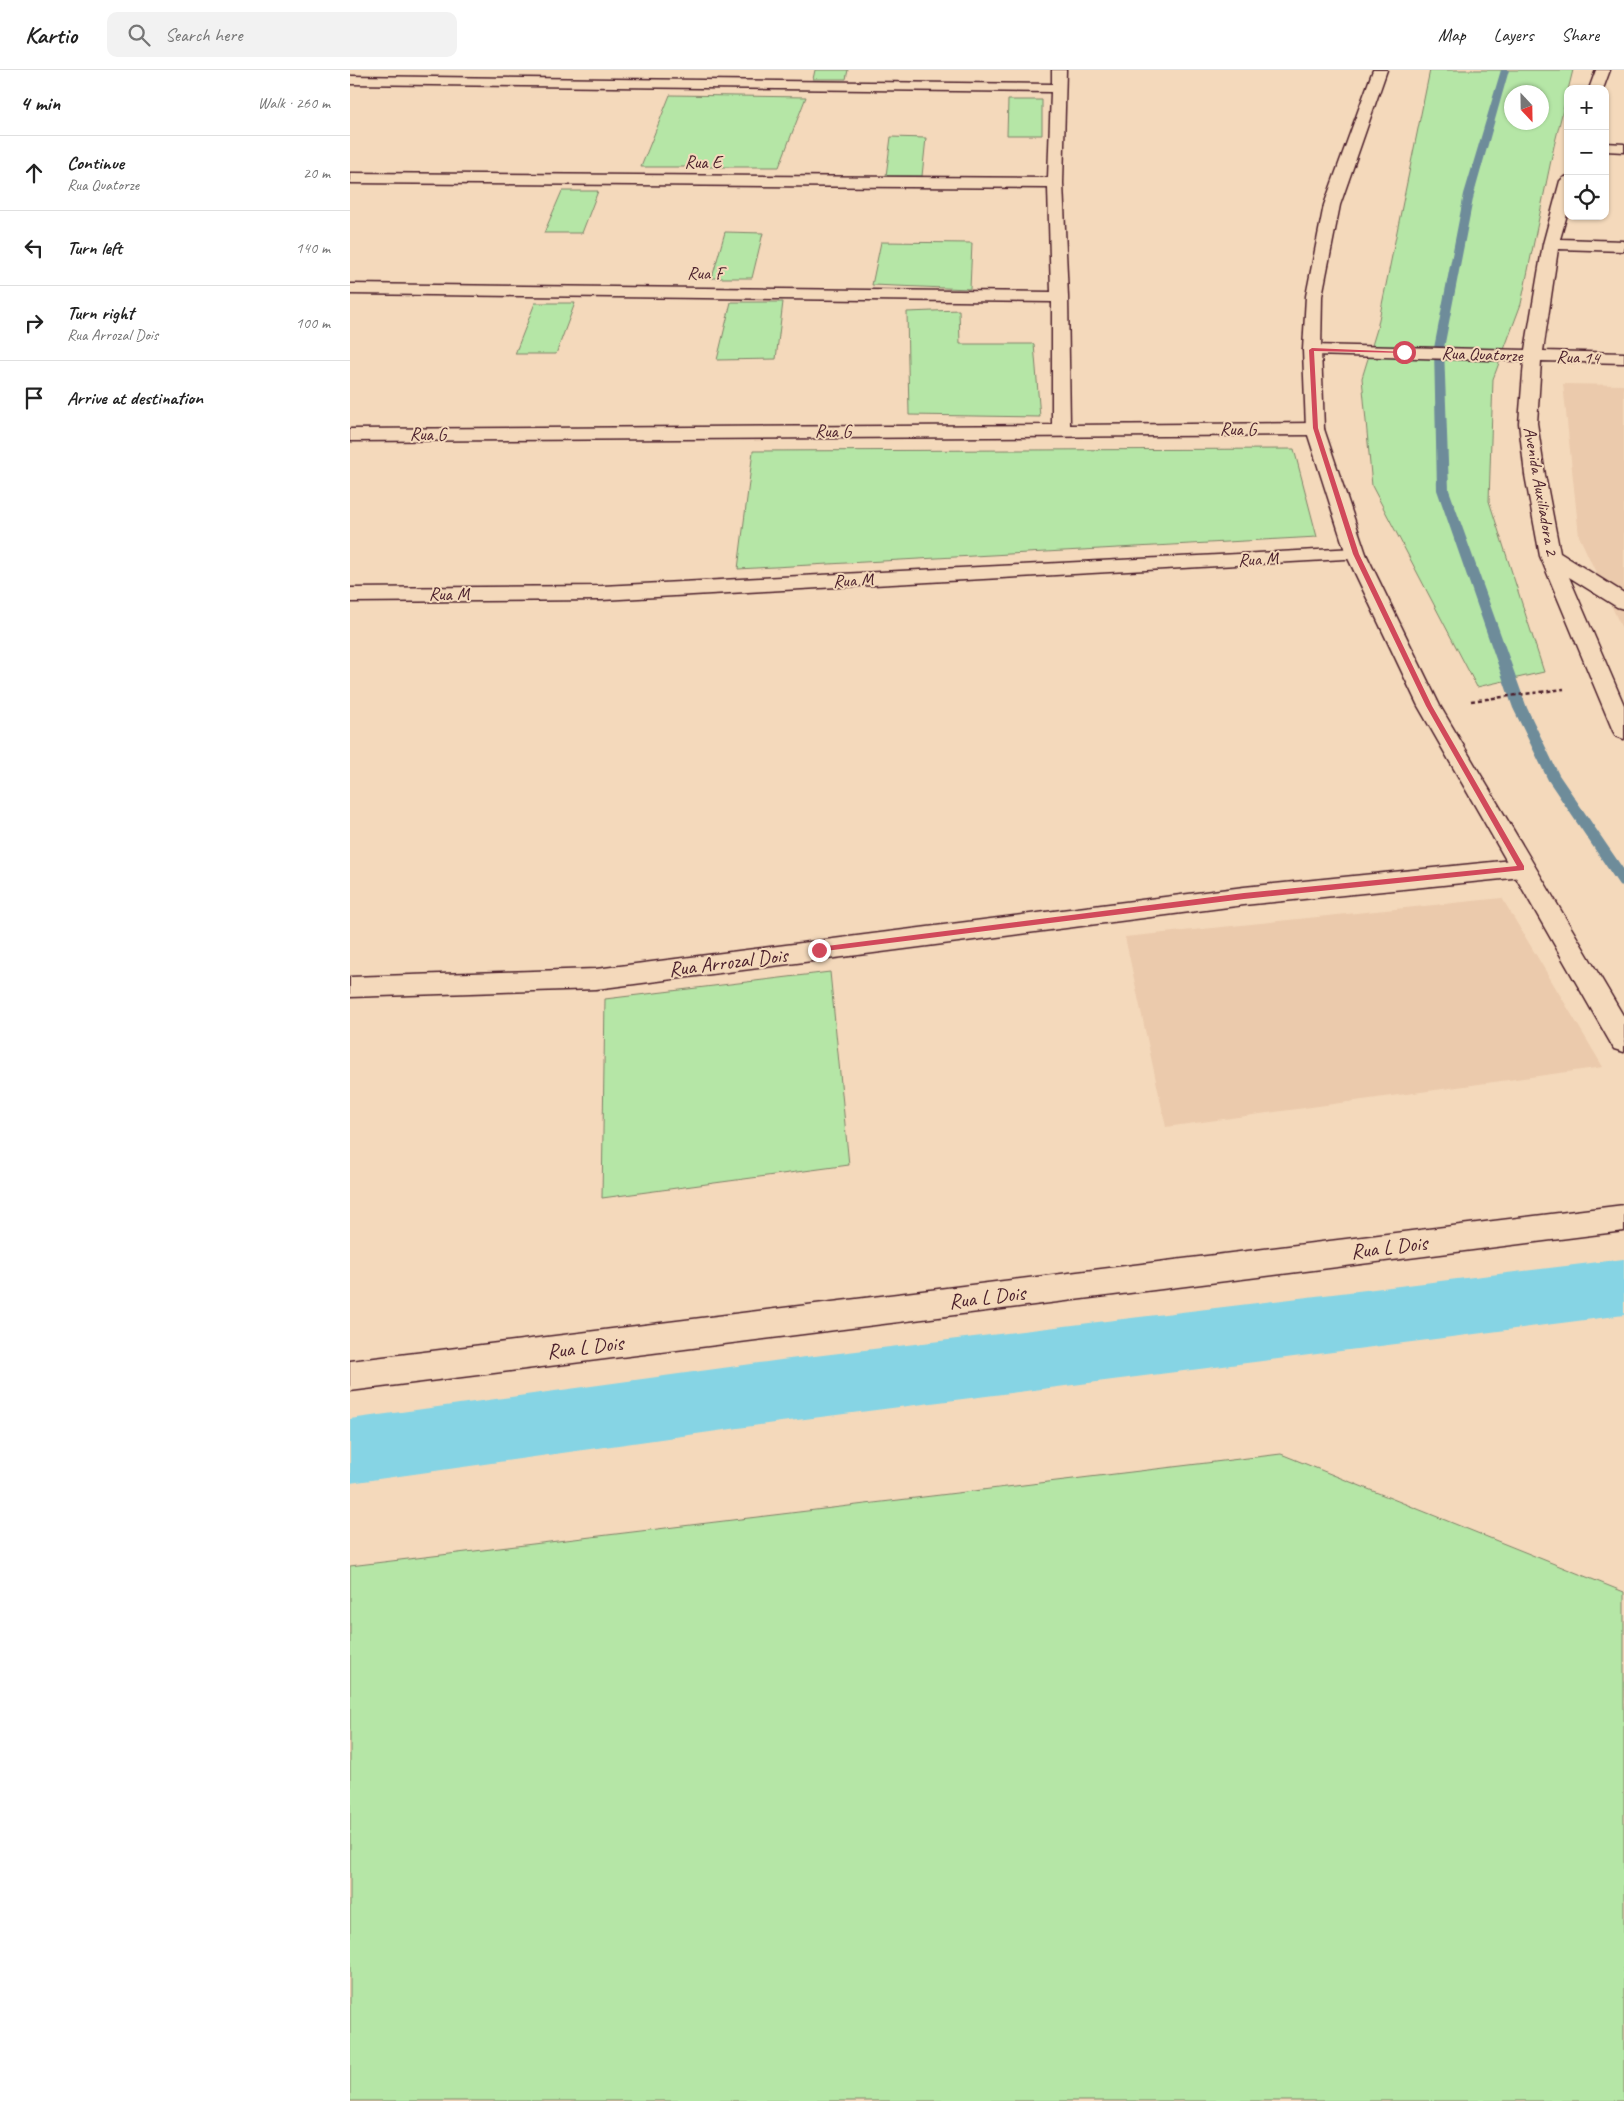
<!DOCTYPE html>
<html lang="en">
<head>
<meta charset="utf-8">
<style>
	:root { --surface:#fff; --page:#f2f2f2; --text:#222; --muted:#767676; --line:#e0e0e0 }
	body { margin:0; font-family:Caveat,sans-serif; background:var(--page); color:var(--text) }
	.controls { position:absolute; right:15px; top:15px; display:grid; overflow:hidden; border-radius:10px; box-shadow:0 1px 4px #0004 }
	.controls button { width:45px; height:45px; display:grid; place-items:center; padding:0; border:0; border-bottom:1px solid var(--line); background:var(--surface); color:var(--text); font:25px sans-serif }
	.compass { position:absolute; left:1154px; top:15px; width:45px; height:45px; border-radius:50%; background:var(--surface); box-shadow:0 1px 4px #0004; rotate:158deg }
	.stop { position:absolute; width:15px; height:15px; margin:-11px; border:4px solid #d1495b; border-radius:50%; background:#fff }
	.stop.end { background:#d1495b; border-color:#fff; box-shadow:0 1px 5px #0008 }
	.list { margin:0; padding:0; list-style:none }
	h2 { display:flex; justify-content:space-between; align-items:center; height:65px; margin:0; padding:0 20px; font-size:21px }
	h2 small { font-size:16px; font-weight:400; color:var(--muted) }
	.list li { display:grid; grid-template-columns:32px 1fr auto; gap:15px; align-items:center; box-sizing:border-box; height:75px; padding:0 20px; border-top:1px solid var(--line) }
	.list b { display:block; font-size:19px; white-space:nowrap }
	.list p { margin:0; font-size:16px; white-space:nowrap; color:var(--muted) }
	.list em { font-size:16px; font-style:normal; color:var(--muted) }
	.icon { flex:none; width:28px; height:28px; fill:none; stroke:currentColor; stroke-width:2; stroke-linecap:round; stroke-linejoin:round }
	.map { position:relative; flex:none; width:1274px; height:2031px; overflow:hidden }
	header { display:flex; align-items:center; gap:30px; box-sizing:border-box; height:70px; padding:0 25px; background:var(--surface); border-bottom:1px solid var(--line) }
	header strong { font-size:24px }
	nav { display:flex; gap:28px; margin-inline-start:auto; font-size:18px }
	.search { width:350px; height:45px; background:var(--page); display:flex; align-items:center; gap:12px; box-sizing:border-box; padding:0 18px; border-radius:10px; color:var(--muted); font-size:19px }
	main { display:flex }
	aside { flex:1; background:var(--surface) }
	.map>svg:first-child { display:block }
	.built { fill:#ebcaac }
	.green { fill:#b5e6a6; stroke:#808268; fill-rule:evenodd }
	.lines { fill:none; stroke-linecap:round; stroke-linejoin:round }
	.stream { fill:#6e8c9a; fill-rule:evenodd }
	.canal { fill:#86d4e4; fill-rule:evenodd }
	.minor-casing { stroke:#4a1f2b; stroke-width:3 }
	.major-casing { stroke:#4a1f2b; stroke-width:3 }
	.path { stroke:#4a1f2b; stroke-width:2.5; stroke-dasharray:4 3; stroke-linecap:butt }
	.minor { fill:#f4d9bb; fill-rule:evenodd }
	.major { fill:#f4d9bb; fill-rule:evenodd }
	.route { fill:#d1495b }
	.labels { text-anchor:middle; stroke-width:4; stroke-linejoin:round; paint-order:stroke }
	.far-street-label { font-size:18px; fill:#4a1f2b; stroke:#f4d9bb }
	.street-label { font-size:21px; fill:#4a1f2b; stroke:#f4d9bb }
</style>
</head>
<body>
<header>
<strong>Kartio</strong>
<div class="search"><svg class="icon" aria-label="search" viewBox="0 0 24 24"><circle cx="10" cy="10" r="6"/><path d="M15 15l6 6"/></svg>Search here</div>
<nav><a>Map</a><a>Layers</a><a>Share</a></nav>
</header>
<main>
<aside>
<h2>4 min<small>Walk · 260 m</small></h2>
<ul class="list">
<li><svg class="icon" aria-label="ahead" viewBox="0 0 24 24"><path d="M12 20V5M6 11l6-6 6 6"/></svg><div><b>Continue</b><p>Rua Quatorze</p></div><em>20 m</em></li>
<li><svg class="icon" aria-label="left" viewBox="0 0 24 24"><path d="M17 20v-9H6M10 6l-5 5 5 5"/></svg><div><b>Turn left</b></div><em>140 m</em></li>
<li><svg class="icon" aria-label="right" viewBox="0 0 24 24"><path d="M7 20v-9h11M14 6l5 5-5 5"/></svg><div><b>Turn right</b><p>Rua Arrozal Dois</p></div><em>100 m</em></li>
<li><svg class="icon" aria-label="arrive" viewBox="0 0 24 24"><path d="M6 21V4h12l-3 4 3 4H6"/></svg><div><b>Arrive at destination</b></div></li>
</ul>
</aside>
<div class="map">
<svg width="1274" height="2031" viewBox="0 0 1274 2031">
	<rect width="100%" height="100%" fill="#f4d9bb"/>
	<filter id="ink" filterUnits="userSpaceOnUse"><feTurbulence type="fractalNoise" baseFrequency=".02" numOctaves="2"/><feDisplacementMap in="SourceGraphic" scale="10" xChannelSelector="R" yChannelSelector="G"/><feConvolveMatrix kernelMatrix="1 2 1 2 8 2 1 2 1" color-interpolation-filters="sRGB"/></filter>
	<g filter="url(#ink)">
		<!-- built -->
		<path class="built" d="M 1213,314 L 1274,315 L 1274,563 L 1229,466 Z
			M 1152,828 L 1253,997 L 816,1057 L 775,867 Z"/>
		<!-- green -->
		<path class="green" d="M 465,0 L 498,0 L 496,9 L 463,9 Z
			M 1080,0 L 1223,0 L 1204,76 L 1171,234 L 1143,309 L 1139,431 L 1194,602 L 1127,617 L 1022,416 L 1012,308 L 1027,259 ZM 1162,22 L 1192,22 L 1192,52 L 1162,52 Z
			M 320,25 L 456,27 L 429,97 L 291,97 Z
			M 658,30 L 692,30 L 692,65 L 657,65 Z
			M 541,67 L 576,68 L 572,106 L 536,106 Z
			M 212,121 L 248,121 L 232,163 L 194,163 Z
			M 375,162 L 413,163 L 402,208 L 362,208 Z
			M 531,172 L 622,173 L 620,219 L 522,215 Z
			M 381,232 L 433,232 L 426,289 L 367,290 Z
			M 185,233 L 225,233 L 206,284 L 165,284 Z
			M 609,240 L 610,274 L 684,274 L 690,347 L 559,345 L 557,242 Z
			M 944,379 L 967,467 L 388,499 L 403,381 Z
			M 480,902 L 499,1095 L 252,1128 L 255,929 Z
			M 931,1384 L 1274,1522 L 1274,2031 L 0,2031 L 0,1496 Z"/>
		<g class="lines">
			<!-- stream -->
			<path class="stream" d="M 1151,0 L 1159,0 L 1124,124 L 1094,278 L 1099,420 L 1177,638 L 1209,705 L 1274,800 L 1274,816 L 1269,815 L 1198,710 L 1163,638 L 1087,420 L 1084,278 L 1114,124 Z"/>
			<!-- canal -->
			<path class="canal" d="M 1274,1189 L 1274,1245 L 431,1352 L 0,1413 L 0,1349 L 431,1290 Z"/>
			<!-- minor casing -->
			<g class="minor-casing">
				<path id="minor" d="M 702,0 L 716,0 L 713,113 L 718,227 L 720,355 L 965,353 L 972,355 L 974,359 L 972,363 L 965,365 L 0,371 L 0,359 L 702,355 L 702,232 L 0,224 L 0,214 L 701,222 L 698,118 L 0,113 L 0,103 L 698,108 L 701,22 L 0,14 L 0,6 L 702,14 Z
					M 1246,0 L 1260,0 L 1253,19 L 1239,19 Z
					M 1255,73 L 1274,74 L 1274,82 L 1255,81 Z
					M 1218,106 L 1218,141 L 1210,169 L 1274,171 L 1274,181 L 1208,179 L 1193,281 L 1274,283 L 1274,293 L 1191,291 L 1187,353 L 1195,405 L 1210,483 L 1274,523 L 1274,539 L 1267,537 L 1219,507 L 1274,635 L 1274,669 L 1266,666 L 1263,661 L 1190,486 L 1175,405 L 1169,353 L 1174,291 L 962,285 L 956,284 L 953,280 L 956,276 L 962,275 L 1175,280 L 1193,174 L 1210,111 L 1213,108 Z
					M 1006,478 L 1013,480 L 1016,484 L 1013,488 L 252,530 L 0,532 L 0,518 L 252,516 Z
					M 1172,789 L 1181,792 L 1184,798 L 1181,804 L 1172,807 L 894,835 L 246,919 L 0,927 L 0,907 L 246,899 L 894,817 Z
					M 1274,1135 L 1274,1161 L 0,1321 L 0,1291 Z"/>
			</g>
			<!-- major casing -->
			<g class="major-casing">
				<path id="major" d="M 1023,0 L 1037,0 L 990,135 L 972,226 L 971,280 L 974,359 L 1016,484 L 1090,636 L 1274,947 L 1274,982 L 1264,979 L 1068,636 L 996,484 L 956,359 L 953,280 L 956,226 L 974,135 Z"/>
			</g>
			<!-- path -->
			<path class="path" d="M 1121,631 L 1214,619"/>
			<!-- minor -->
			<use href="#minor" class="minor"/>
			<!-- major -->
			<use href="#major" class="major"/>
		</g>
	</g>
	<!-- route -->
	<path class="route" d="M 962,278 L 1057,282 L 1054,283 L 964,281 L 968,358 L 1009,484 L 1082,636 L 1174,796 L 1174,800 L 894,829 L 467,882 L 467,878 L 469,877 L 894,823 L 1167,796 L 1076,636 L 1003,484 L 963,358 L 959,280 Z"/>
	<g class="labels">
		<!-- far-street labels -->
		<g class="far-street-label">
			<text x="353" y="98">Rua E</text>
			<text transform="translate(355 203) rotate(1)" y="6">Rua F</text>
			<text transform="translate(1132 284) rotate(2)" y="6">Rua Quatorze</text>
			<text transform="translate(1228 287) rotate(2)" y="6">Rua 14</text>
			<text x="888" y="365">Rua G</text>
			<text x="483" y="367">Rua G</text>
			<text x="78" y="370">Rua G</text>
			<text transform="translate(1191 421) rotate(80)" y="6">Avenida Auxiliadora 2</text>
			<text transform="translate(908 489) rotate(-3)" y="6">Rua M</text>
			<text transform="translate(503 510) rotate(-3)" y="6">Rua M</text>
			<text x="99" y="530">Rua M</text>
		</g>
		<!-- street labels -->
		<g class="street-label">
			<text transform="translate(378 892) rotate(-7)" y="7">Rua Arrozal Dois</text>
			<text transform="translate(1039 1177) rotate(-7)" y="7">Rua L Dois</text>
			<text transform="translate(637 1227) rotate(-7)" y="7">Rua L Dois</text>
			<text transform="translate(235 1277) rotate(-7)" y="7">Rua L Dois</text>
		</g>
	</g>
</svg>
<div class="controls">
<button>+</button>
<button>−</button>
<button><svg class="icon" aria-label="locate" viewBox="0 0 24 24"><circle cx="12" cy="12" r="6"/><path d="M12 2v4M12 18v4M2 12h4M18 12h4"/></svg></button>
</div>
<svg class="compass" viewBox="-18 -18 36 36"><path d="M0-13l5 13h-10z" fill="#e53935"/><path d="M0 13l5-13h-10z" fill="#767676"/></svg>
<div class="stop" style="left:1054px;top:282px"></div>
<div class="stop end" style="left:469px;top:880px"></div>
</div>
</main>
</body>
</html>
